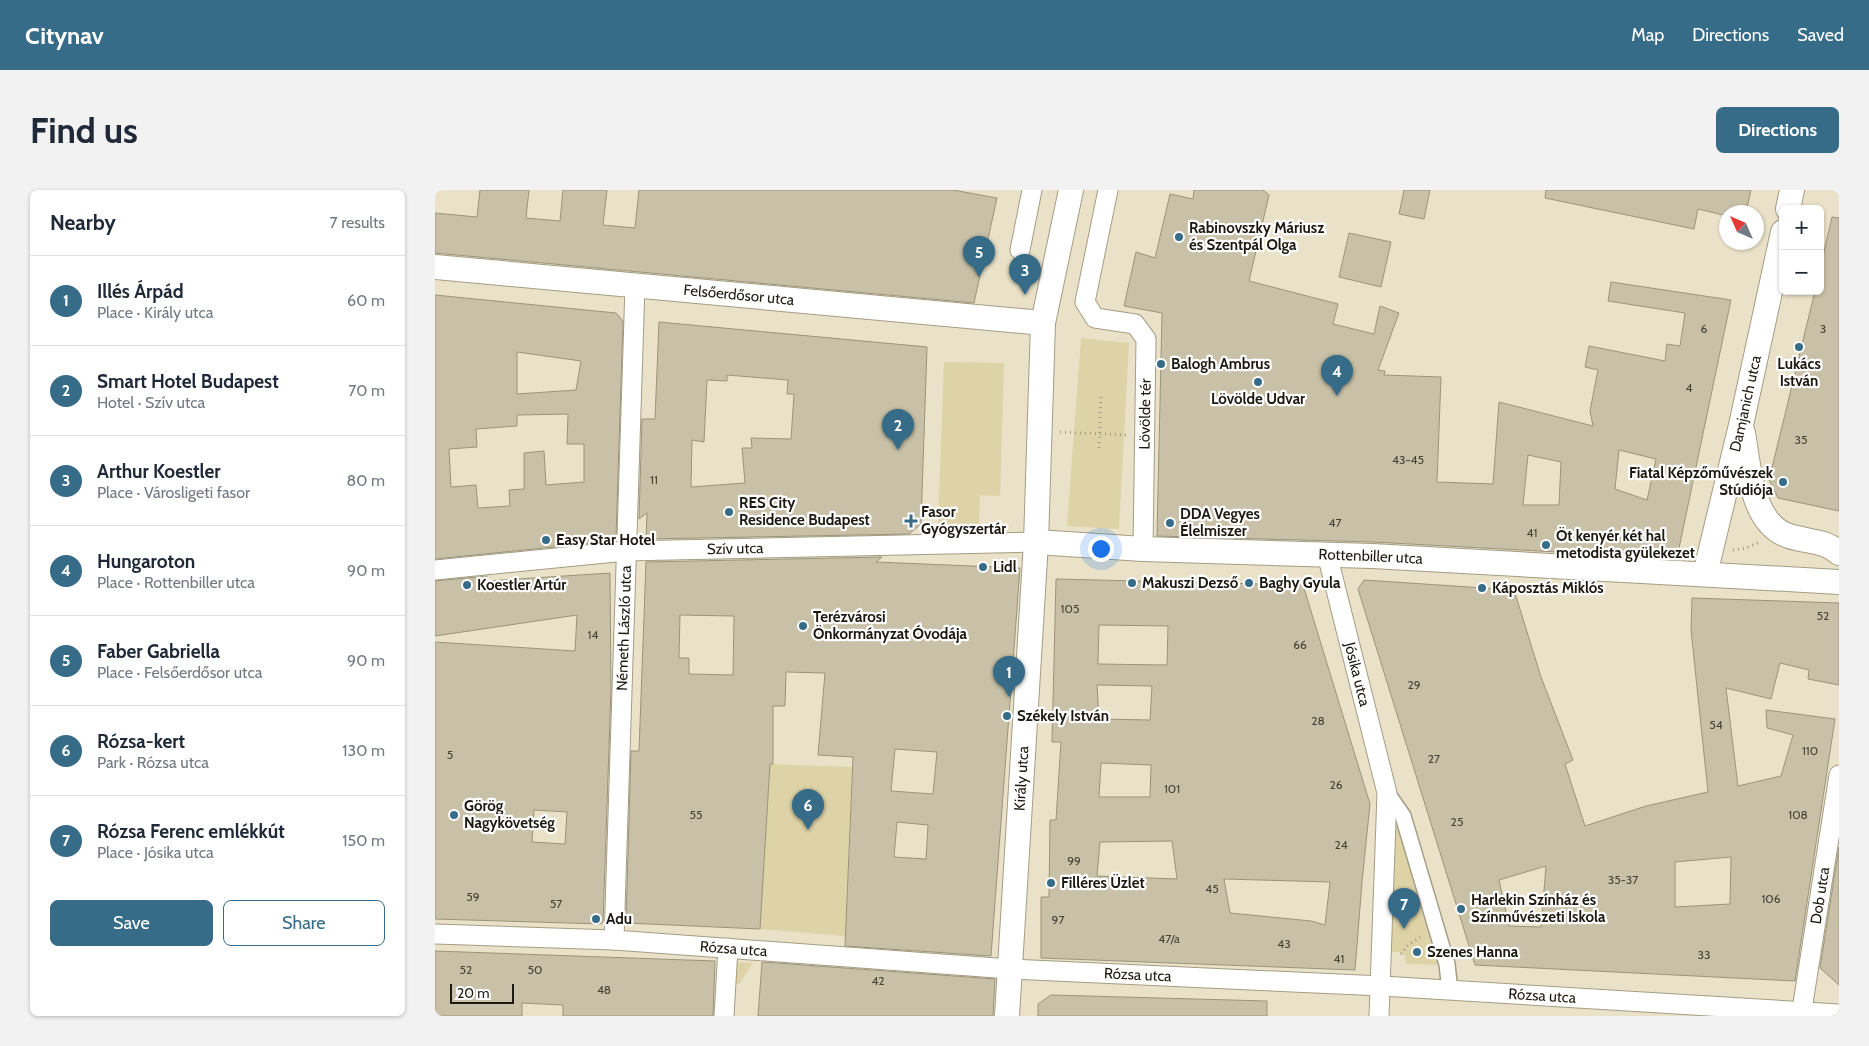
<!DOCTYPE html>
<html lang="en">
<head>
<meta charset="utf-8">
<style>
	:root { --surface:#fff; --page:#f2f2f3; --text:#1f2937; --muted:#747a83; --line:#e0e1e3; --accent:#376c88 }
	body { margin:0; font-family:Cabin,sans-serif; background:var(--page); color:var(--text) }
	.controls { position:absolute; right:15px; top:15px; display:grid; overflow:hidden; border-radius:8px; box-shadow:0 1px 4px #0004 }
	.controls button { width:45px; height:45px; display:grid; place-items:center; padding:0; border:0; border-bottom:1px solid var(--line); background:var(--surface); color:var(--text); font:25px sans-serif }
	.compass { position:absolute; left:1284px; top:15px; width:45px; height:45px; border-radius:50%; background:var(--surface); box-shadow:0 1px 4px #0004; rotate:315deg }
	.scale { position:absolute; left:15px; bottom:12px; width:64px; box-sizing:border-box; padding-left:5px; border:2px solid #1c1a10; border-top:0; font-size:14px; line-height:18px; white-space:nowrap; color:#1c1a10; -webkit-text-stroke:4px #fff; paint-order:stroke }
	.you { position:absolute; left:665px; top:358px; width:18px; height:18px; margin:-12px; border:4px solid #fff; border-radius:50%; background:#1a73e8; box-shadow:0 0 0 8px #1a73e833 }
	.badge { display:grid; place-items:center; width:32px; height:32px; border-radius:50%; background:var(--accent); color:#fff; font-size:16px; font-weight:700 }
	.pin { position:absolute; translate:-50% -41px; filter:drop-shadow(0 1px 2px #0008) }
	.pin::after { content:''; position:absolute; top:26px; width:18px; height:15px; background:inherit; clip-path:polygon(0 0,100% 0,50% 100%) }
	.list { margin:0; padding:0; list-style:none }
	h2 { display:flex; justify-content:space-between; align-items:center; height:65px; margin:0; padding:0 20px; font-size:21px }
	h2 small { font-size:16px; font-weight:400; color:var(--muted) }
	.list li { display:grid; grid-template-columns:32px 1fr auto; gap:15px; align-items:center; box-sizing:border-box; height:90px; padding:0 20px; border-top:1px solid var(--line) }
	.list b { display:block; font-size:19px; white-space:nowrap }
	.list p { margin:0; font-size:16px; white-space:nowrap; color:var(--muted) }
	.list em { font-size:16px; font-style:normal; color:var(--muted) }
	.actions { display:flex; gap:10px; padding:15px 20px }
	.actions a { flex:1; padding:11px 0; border:1px solid var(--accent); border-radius:8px; text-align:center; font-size:18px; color:var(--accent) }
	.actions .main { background:var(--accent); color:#fff }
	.map { position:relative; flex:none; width:1404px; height:826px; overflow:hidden; border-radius:8px }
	header { display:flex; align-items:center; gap:30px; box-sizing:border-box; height:70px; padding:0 25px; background:var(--accent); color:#fff }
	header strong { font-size:24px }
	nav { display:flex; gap:28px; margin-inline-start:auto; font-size:18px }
	.intro { display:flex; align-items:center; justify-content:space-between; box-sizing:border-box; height:120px; padding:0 30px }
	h1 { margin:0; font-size:35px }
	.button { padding:12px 22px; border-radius:8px; background:var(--accent); color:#fff; font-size:18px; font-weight:700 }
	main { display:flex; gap:30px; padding:0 30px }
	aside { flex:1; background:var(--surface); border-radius:8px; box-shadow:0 1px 4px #0004 }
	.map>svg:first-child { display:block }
	.green { fill:#ddd3a7 }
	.building { fill:#c8c1a7; stroke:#9a947b; fill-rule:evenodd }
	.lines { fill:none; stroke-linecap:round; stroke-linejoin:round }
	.pedestrian-casing { stroke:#a49d84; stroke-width:18 }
	.minor-casing { stroke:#a49d84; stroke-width:21 }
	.tertiary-casing { stroke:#a49d84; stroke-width:26 }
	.path { stroke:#a29d88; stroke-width:3; stroke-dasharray:1 4; stroke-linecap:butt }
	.pedestrian { stroke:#fff; stroke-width:15 }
	.minor { stroke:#fff; stroke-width:19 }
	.tertiary { stroke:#fff; stroke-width:24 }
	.poi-dot { fill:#376c88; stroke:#fff; stroke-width:2 }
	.labels { text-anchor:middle; stroke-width:4.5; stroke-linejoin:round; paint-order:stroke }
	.number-label { font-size:12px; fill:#474436 }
	.poi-label { font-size:15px; font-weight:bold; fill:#1c1a10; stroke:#fff; text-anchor:start }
	.street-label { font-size:15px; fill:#1c1a10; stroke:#fff }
</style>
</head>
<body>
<header>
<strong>Citynav</strong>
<nav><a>Map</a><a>Directions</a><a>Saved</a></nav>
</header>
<div class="intro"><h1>Find us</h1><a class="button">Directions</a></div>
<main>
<aside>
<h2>Nearby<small>7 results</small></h2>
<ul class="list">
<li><span class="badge">1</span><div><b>Illés Árpád</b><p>Place · Király utca</p></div><em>60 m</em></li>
<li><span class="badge">2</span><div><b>Smart Hotel Budapest</b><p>Hotel · Szív utca</p></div><em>70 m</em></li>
<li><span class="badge">3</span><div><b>Arthur Koestler</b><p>Place · Városligeti fasor</p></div><em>80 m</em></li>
<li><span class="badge">4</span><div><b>Hungaroton</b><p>Place · Rottenbiller utca</p></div><em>90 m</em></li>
<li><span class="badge">5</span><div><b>Faber Gabriella</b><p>Place · Felsőerdősor utca</p></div><em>90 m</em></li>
<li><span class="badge">6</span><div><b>Rózsa-kert</b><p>Park · Rózsa utca</p></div><em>130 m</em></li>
<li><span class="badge">7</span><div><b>Rózsa Ferenc emlékkút</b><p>Place · Jósika utca</p></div><em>150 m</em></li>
</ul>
<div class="actions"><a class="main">Save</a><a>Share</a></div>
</aside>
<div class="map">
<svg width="1404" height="826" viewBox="0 0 1404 826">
	<rect width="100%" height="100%" fill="#e9e2c8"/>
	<!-- green -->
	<path class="green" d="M 646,148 L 694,153 L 684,339 L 632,336 Z
		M 509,172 L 569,173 L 565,306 L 545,305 L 544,336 L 503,334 Z
		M 335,574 L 417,577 L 410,746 L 325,739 Z
		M 962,631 L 1004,775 L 971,774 L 970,765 L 965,762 L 949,762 L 953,633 Z
		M 301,772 L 318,773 L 304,794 L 300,794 Z"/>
	<!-- building -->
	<path class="building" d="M 45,0 L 94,0 L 91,28 L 125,31 L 128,0 L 172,0 L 168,35 L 200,38 L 204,0 L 518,0 L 562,8 L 539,113 L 0,63 L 0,23 L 42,27 Z
		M 759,0 L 828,0 L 834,5 L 814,91 L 903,114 L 898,134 L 939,144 L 945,116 L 964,123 L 943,180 L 950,181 L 949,185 L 1006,187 L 1002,292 L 1058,294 L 1064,212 L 1158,236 L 1155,221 L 1163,180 L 1150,177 L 1154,156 L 1230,171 L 1232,154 L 1245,156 L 1250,123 L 1173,111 L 1176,92 L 1296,110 L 1243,363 L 1122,362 L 938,352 L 722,346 L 727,123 L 689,116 L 701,62 L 720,68 L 735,4 L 758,9 ZM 1184,260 L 1221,269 L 1212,310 L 1180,299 ZM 1093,265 L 1126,272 L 1124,315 L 1088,315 Z
		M 969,0 L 995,0 L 989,29 L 964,24 Z
		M 1111,0 L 1316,0 L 1311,22 L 1292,22 L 1292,26 L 1263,19 L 1259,39 L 1110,8 Z
		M 1397,27 L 1404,28 L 1404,321 L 1343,308 L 1334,290 L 1380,101 L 1385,101 L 1385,79 Z
		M 914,43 L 956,52 L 946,97 L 904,87 Z
		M 0,105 L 181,123 L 188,131 L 181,348 L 178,351 L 0,369 ZM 82,162 L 146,171 L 141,200 L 82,204 ZM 133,224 L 132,254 L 149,254 L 149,292 L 111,295 L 109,261 L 89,263 L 89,299 L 74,300 L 75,316 L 43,318 L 41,295 L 16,297 L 14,259 L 42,257 L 41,239 L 82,236 L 82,225 Z
		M 224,132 L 492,157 L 486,334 L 474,344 L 211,349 L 212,323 L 204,329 L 207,229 L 220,229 ZM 292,185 L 353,190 L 352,204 L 359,204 L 356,249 L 316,248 L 317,258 L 307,258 L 310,293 L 256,297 L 257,250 L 269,252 L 272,190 L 292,191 Z
		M 447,367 L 441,372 L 585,378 L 556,766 L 410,756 L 418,567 L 383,565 L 390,483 L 351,482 L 350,516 L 338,516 L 338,574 L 335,574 L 325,739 L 191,733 L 196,561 L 204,561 L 211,372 ZM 245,425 L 299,426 L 298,485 L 254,484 L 254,468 L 244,468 ZM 460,559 L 502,562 L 498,604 L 456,601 ZM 462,632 L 493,635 L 491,669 L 459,667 Z
		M 175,383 L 176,499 L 168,732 L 166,734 L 0,729 L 0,452 L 140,461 L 142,425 L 0,446 L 0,391 L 52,386 L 52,391 ZM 99,620 L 132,622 L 130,654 L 97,652 Z
		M 621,389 L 868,395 L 935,614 L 927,692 L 920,780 L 606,768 L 606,707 L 614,707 L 615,630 L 621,630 L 626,552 L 617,552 ZM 664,435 L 733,436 L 732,475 L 663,474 ZM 662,495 L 717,496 L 715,530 L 664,529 ZM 666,573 L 716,575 L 715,607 L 664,607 ZM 737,651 L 742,689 L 662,686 L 665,652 ZM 789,689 L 895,692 L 890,735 L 876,731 L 795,723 Z
		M 929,390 L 1079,400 L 1106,487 L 1138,570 L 1130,574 L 1150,636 L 1211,616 L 1273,602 L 1256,440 L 1257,408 L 1404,413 L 1404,495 L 1373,489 L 1374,480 L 1345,473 L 1336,509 L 1291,498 L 1303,596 L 1346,586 L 1358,545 L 1332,538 L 1331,520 L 1400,529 L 1360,791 L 1040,775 L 923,399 ZM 1296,667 L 1295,714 L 1240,717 L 1240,672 ZM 1111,676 L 1106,737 L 1074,736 L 1064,690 Z
		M 1404,657 L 1404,795 L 1385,778 Z
		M 0,761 L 280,771 L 278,826 L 128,826 L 128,815 L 87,813 L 87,826 L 0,826 Z
		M 327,772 L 560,789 L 558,826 L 323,826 Z
		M 616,805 L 832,811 L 832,826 L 603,826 L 603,814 Z"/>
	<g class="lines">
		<!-- pedestrian casing -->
		<g class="pedestrian-casing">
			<path id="pedestrian" d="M 952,603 L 968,626 L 1012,774 L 1015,801"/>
		</g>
		<!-- minor casing -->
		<g class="minor-casing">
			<g id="minor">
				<path d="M 673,0 L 650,112 L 660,128 L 700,134 L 711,149 L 708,359"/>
				<path d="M 585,60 L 597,0"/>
				<path id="s1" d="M 892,364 L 952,603 L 944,826"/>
				<path id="s2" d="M 0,380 L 191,361 L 601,352"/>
				<path id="s3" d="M 0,744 L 179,750 L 575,779 L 947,796 L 1404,824"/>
				<path id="s4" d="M 179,750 L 200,96"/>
				<path d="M 289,826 L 293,758"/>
				<path id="s5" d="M 1366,826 L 1404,585"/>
			</g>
		</g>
		<!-- tertiary casing -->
		<g class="tertiary-casing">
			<g id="tertiary">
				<path d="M 1353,19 L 1357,0"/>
				<path id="s6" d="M 0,77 L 608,133"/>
				<path d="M 1308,243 C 1314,276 1316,334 1354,346 C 1372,352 1390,350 1404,363"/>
				<path id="s7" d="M 601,352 L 708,359 L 937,366 L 1404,392"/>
				<path id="s8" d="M 1270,384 L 1306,235 L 1348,42"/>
				<path id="s9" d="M 572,826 L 601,352 L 608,133 L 636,0"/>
			</g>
		</g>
		<!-- path -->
		<path class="path" d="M 625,242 L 691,245
			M 664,258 L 666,204
			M 1298,360 L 1311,358 L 1325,352
			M 966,764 L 972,756 L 985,747"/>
		<!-- pedestrian -->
		<use href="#pedestrian" class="pedestrian"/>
		<!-- minor -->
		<use href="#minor" class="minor"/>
		<!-- tertiary -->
		<use href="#tertiary" class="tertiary"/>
	</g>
	<!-- markers -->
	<g class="poi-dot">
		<circle cx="744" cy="47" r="5"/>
		<circle cx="1364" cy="157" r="5"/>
		<circle cx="726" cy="174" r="5"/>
		<circle cx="823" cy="192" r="5"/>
		<circle cx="1348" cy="292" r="5"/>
		<circle cx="294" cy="322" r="5"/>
		<path d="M473.5 323.5h5v5h5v5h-5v5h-5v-5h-5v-5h5z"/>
		<circle cx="735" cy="333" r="5"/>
		<circle cx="111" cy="350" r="5"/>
		<circle cx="1111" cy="355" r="5"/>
		<circle cx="548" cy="377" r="5"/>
		<circle cx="697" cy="393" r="5"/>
		<circle cx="814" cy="393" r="5"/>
		<circle cx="32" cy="395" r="5"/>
		<circle cx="1047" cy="398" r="5"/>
		<circle cx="368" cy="436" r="5"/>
		<circle cx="572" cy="526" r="5"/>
		<circle cx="19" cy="625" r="5"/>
		<circle cx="616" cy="693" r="5"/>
		<circle cx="1026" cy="719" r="5"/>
		<circle cx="161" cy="729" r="5"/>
		<circle cx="982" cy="762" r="5"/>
	</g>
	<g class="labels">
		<!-- number labels -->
		<g class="number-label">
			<text x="1269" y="143">6</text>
			<text x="1388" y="143">3</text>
			<text x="1254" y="202">4</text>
			<text x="1366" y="254">35</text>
			<text x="973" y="274">43-45</text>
			<text x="219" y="294">11</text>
			<text x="900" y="337">47</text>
			<text x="1097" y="347">41</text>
			<text x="635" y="423">105</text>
			<text x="1388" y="430">52</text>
			<text x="158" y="449">14</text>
			<text x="865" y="459">66</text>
			<text x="979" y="499">29</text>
			<text x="883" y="535">28</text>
			<text x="1281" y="539">54</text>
			<text x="1375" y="565">110</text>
			<text x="15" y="569">5</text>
			<text x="999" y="573">27</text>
			<text x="901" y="599">26</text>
			<text x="737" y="603">101</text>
			<text x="261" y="629">55</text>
			<text x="1363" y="629">108</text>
			<text x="1022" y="636">25</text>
			<text x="906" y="659">24</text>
			<text x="639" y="675">99</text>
			<text x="1188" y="694">35-37</text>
			<text x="777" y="703">45</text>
			<text x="38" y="711">59</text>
			<text x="1336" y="713">106</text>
			<text x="121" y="718">57</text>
			<text x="623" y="734">97</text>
			<text x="734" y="753">47/a</text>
			<text x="849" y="758">43</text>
			<text x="1269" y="769">33</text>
			<text x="904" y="773">41</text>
			<text x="31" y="784">52</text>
			<text x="100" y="784">50</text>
			<text x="443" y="795">42</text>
			<text x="169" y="804">48</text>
		</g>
		<!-- poi labels -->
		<g class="poi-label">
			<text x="754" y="43">Rabinovszky Máriusz<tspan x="754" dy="17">és Szentpál Olga</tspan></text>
			<text x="736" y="179">Balogh Ambrus</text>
			<text x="1364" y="179" text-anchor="middle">Lukács<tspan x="1364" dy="17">István</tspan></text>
			<text x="823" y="214" text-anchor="middle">Lövölde Udvar</text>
			<text x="1338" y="288" text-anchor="end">Fiatal Képzőművészek<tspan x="1338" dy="17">Stúdiója</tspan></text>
			<text x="304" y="318">RES City<tspan x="304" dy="17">Residence Budapest</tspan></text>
			<text x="486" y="327">Fasor<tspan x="486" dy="17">Gyógyszertár</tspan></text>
			<text x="745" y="329">DDA Vegyes<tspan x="745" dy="17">Élelmiszer</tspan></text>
			<text x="1121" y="351">Öt kenyér két hal<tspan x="1121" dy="17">metodista gyülekezet</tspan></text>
			<text x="121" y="355">Easy Star Hotel</text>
			<text x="558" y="382">Lidl</text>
			<text x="707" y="398">Makuszi Dezső</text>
			<text x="824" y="398">Baghy Gyula</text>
			<text x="42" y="400">Koestler Artúr</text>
			<text x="1057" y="403">Káposztás Miklós</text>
			<text x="378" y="432">Terézvárosi<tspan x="378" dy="17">Önkormányzat Óvodája</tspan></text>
			<text x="582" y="531">Székely István</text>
			<text x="29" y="621">Görög<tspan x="29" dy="17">Nagykövetség</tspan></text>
			<text x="626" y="698">Filléres Üzlet</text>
			<text x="1036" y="715">Harlekin Színház és<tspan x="1036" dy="17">Színművészeti Iskola</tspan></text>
			<text x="171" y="734">Adu</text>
			<text x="992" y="767">Szenes Hanna</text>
		</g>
		<!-- street labels -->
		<g class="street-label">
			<text dy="5" stroke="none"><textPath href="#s6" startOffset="305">Felsőerdősor utca</textPath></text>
			<text dy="5" stroke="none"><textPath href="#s8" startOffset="175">Damjanich utca</textPath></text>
			<text transform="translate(710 224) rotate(-89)" y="5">Lövölde tér</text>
			<text dy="5" stroke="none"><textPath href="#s2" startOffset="301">Szív utca</textPath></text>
			<text dy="5" stroke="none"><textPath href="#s7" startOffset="335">Rottenbiller utca</textPath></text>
			<text dy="5" stroke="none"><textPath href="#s4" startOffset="312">Németh László utca</textPath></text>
			<text dy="5" stroke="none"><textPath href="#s1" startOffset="124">Jósika utca</textPath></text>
			<text dy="5" stroke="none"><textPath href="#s9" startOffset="238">Király utca</textPath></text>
			<text dy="5" stroke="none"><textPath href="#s5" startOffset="122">Dob utca</textPath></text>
			<text dy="5" stroke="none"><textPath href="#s3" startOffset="299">Rózsa utca</textPath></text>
			<text dy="5" stroke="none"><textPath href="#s3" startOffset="704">Rózsa utca</textPath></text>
			<text dy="5" stroke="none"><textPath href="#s3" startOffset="1109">Rózsa utca</textPath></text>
		</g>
	</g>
</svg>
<div class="controls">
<button>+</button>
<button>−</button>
</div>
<svg class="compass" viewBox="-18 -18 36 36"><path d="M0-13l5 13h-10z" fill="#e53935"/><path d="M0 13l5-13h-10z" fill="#747a83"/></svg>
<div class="scale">20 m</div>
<div class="you"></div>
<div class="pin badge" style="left:574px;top:507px">1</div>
<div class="pin badge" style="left:463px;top:260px">2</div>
<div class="pin badge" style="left:590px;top:105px">3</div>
<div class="pin badge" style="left:902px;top:206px">4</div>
<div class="pin badge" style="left:544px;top:87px">5</div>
<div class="pin badge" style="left:373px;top:640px">6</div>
<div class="pin badge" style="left:969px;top:739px">7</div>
</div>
</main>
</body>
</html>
